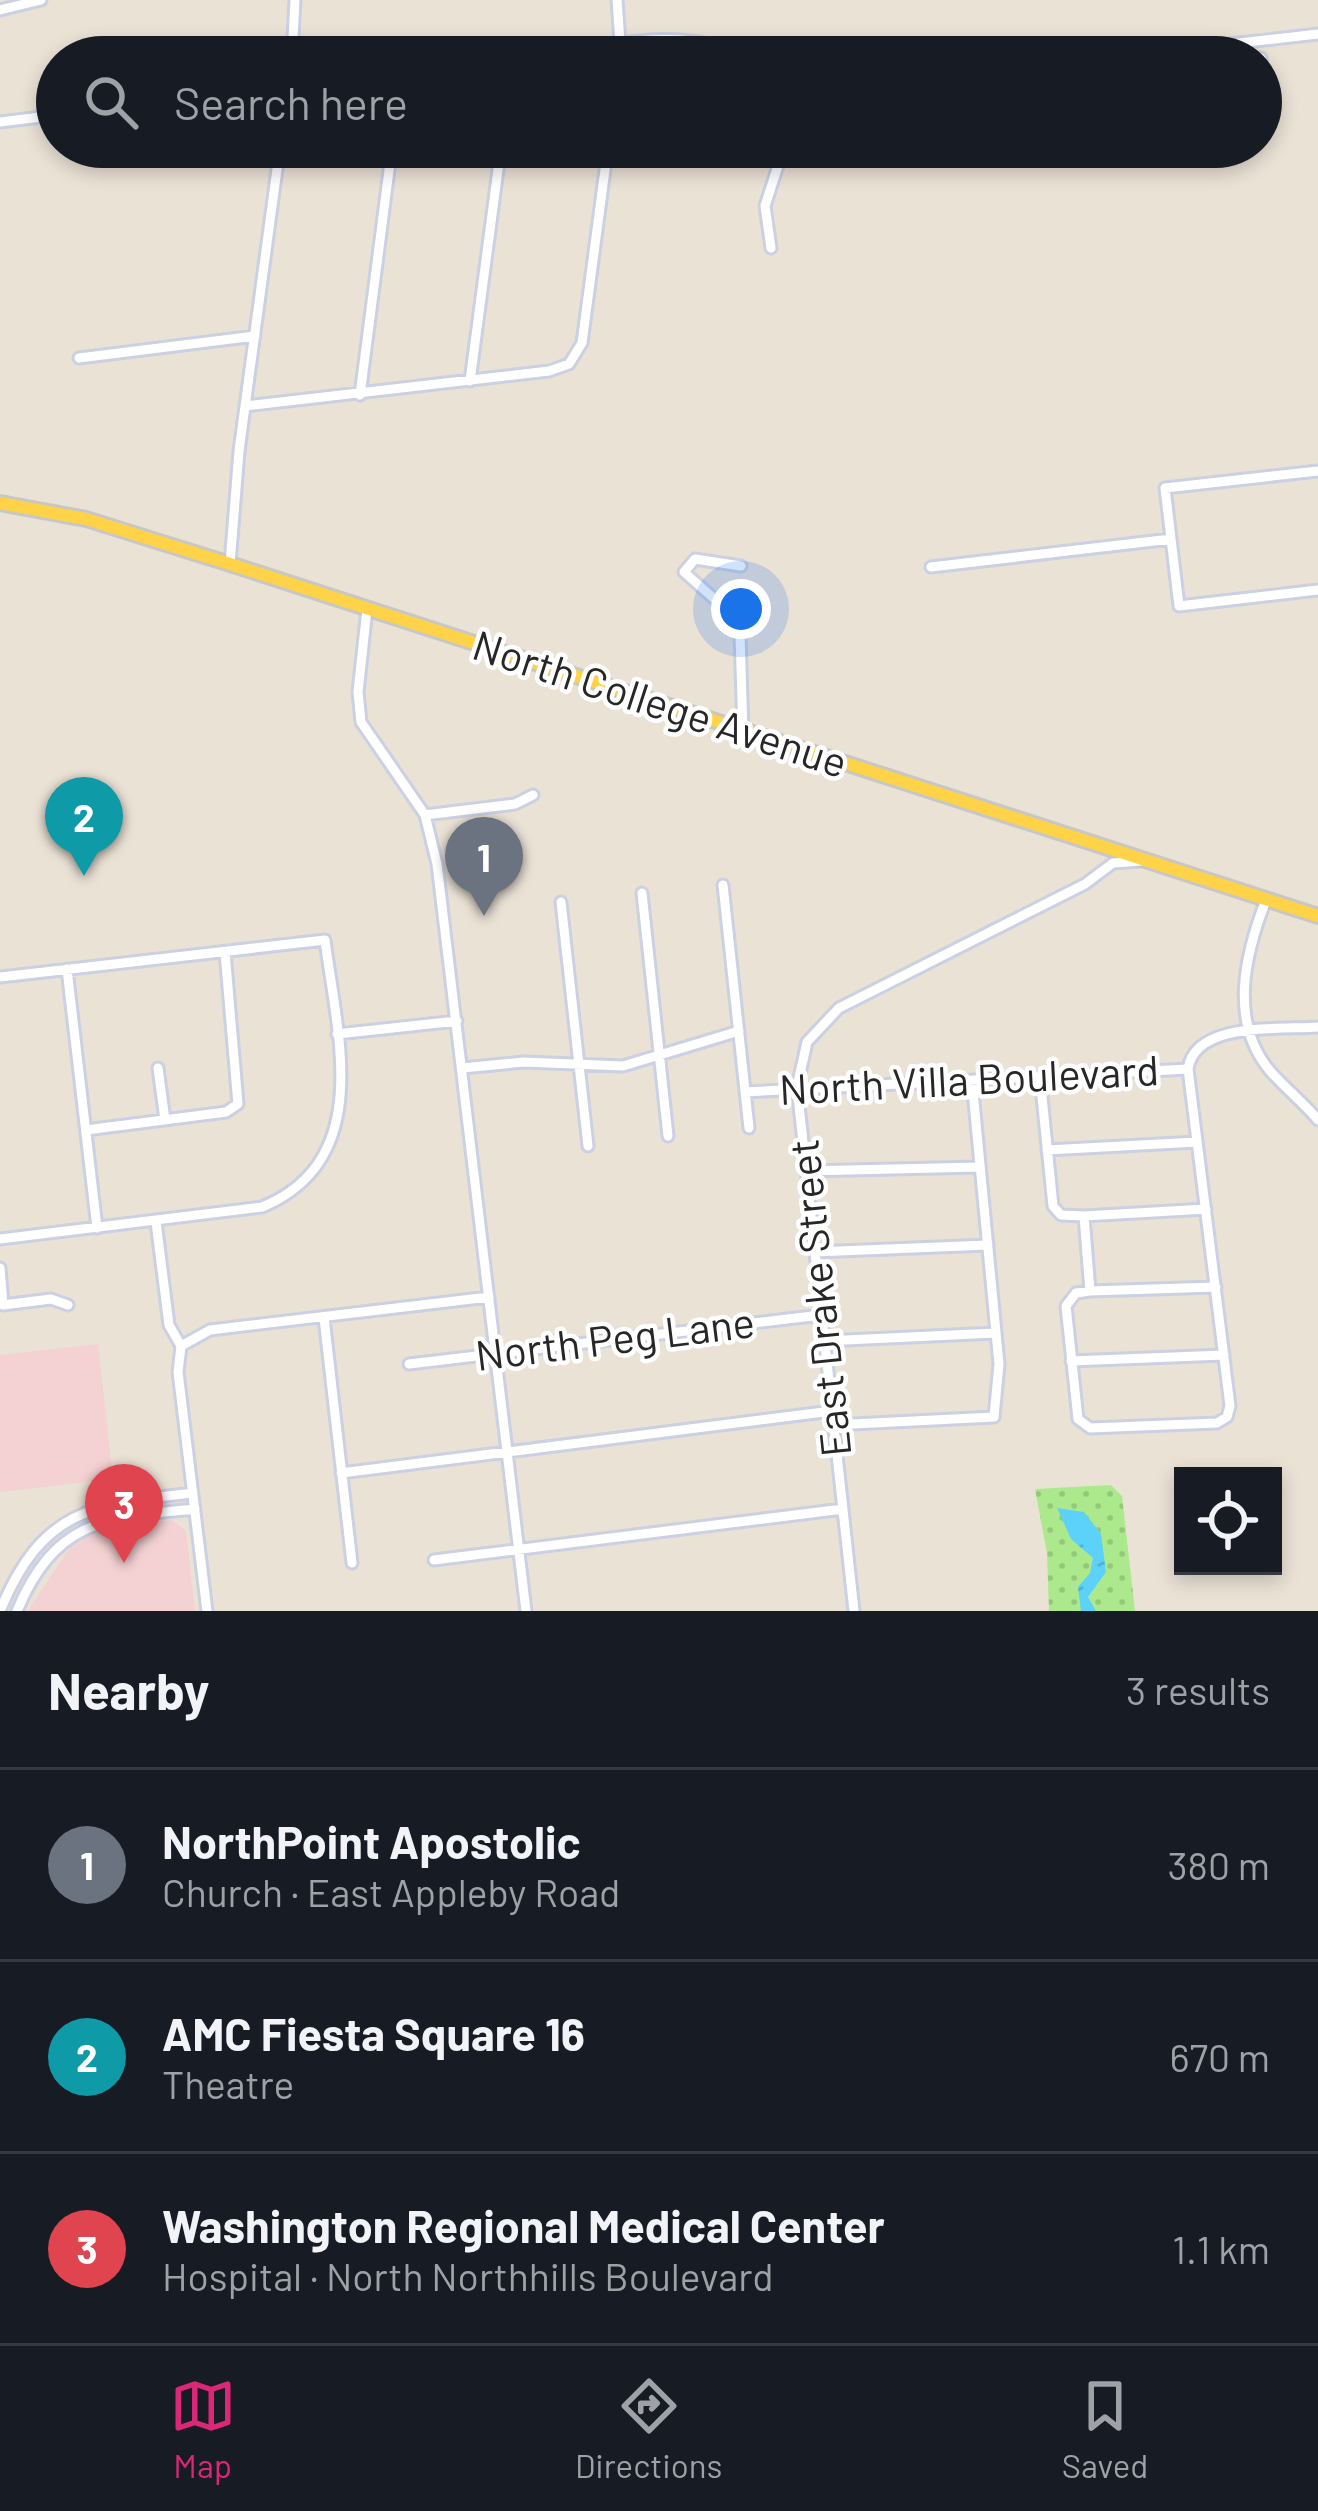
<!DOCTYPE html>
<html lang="en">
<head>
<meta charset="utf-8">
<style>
	:root { --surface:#171b24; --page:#242831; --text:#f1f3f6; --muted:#9ea1a6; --line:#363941; --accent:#db2777 }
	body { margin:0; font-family:Barlow,sans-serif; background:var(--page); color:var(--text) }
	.controls { position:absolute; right:36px; bottom:36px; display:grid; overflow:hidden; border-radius:0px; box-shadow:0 6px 18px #0003 }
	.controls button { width:108px; height:108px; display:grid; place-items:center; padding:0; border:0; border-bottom:3px solid var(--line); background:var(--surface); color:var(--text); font:60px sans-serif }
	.you { position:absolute; left:741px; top:609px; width:42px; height:42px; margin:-30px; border:9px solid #fff; border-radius:50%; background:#1a73e8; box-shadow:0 0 0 18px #1a73e833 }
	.badge { display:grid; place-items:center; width:78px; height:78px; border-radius:50%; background:var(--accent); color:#fff; font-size:39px; font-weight:700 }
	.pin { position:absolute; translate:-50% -99px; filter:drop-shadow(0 3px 6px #0008) }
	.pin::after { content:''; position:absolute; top:63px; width:42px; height:36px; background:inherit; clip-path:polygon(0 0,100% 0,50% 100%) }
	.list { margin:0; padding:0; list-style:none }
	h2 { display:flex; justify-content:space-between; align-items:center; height:156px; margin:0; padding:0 48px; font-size:51px }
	h2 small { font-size:39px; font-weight:400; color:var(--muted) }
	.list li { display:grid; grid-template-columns:78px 1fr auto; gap:36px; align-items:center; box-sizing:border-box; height:192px; padding:0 48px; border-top:3px solid var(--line) }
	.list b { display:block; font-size:45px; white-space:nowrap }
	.list p { margin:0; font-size:39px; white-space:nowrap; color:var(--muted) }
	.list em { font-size:39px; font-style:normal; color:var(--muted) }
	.icon { flex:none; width:66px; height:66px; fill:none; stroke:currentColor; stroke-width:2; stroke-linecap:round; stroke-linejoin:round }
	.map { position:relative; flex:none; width:1318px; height:1611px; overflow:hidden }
	.search { position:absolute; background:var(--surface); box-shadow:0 6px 18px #0003; left:36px; right:36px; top:36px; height:132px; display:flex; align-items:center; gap:30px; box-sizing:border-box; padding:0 42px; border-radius:66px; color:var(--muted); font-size:45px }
	.sheet { height:732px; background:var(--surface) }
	nav { display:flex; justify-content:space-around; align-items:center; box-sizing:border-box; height:168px; border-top:3px solid var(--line); background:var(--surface); font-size:33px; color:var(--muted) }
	nav a { display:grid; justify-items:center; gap:6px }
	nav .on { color:var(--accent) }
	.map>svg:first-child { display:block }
	.medical { fill:#f4d1d3 }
	.grass { fill:url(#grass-dots) }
	.water { fill:url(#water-ripples) }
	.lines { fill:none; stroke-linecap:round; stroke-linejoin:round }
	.minor-casing { stroke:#cbd0e2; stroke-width:15 }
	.major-casing { stroke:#c7c7c7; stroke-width:18 }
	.minor { stroke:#fff; stroke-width:9 }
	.major { stroke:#fed348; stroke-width:12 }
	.labels { text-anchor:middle; stroke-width:9; stroke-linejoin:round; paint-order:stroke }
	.street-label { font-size:42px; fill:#272727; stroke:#fff }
</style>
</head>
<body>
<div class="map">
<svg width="1318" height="1611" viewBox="0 0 1318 1611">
	<defs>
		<pattern id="grass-dots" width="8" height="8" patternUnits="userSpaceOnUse" patternTransform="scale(3)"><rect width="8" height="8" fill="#ace98c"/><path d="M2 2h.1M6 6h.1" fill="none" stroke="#94c879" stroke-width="1.8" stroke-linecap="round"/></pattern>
		<pattern id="water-ripples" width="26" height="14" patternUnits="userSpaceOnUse" patternTransform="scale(3)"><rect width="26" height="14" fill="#5cd1fa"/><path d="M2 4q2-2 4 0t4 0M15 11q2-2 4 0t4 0" fill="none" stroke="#50b3d6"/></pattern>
	</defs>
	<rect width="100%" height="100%" fill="#ebe2d6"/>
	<!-- medical -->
	<path class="medical" d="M 98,1344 L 113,1479 L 0,1492 L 0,1355 Z
		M 172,1520 L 186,1531 L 195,1611 L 28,1611 L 69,1549 L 96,1531 Z"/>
	<!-- grass -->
	<path class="grass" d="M 1111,1485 L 1122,1496 L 1135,1611 L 1049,1611 L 1047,1553 L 1035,1489 Z"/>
	<!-- water -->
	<path class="water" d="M 1057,1508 L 1084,1512 L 1101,1534 L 1106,1572 L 1088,1597 L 1096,1611 L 1081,1611 L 1078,1587 L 1090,1573 L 1093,1558 L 1071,1539 Z"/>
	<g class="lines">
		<!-- minor casing -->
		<g class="minor-casing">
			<path id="minor" d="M 617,0 L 621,57
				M 0,10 L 41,0
				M 1212,46 L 1318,34
				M 292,57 L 295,0
				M 536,57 C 599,49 684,22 741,57
				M 1261,58 L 1264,81
				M 0,122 L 57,115
				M 771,248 L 765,206 L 784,147
				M 79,358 L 255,336
				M 470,381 L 501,147
				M 360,395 L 392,147
				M 245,406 L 549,371 L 569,364 L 582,343 L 608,147
				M 1318,471 L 1165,488 L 1179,606 L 1318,590
				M 230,564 L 239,451 L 280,147
				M 741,566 L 695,559 L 684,572 L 719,603 L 740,634 L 743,733
				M 931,567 L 1171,539
				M 367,609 L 358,692 L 361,722 L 425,815 L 437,864 L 526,1611
				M 425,815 L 515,804 L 533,795
				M 723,885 L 749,1128
				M 642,893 L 668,1136
				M 1266,900 C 1245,954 1228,1022 1271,1072 C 1286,1089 1304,1103 1318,1120
				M 561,902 L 588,1146
				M 67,969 L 97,1228
				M 0,977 L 325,940 C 337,1035 375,1160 262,1207 L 0,1239
				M 337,1034 L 457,1021
				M 158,1068 L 165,1120
				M 462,1068 L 524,1062 L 623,1066 L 739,1031
				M 1040,1077 L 1053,1206 L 1061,1215 L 1084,1216 L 1090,1291 L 1076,1293 L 1066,1306 L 1078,1419 L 1090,1428 L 1217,1423 L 1227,1417 L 1230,1406 L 1188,1069
				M 745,1092 L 1188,1069 C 1195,1021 1281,1030 1318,1027
				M 86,1130 L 226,1112 L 238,1104 L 225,952
				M 1047,1150 L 1197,1142
				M 805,1171 L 980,1167
				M 1084,1216 L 1206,1209
				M 156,1222 L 169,1325 L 181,1346
				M 814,1252 L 988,1245
				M 0,1268 L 3,1305 L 51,1299 L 68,1305
				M 1090,1291 L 1216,1287
				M 324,1318 L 352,1563
				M 824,1341 L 996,1333
				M 1071,1361 L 1224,1355
				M 409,1364 L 821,1315
				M 833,1425 L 994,1417 L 999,1364 L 972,1081
				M 341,1473 L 832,1411
				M 434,1560 L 843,1509
				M 0,1611 C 42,1509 92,1504 193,1493
				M 17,1611 C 56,1519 105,1518 195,1509
				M 207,1611 L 178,1372 L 181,1346 L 210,1330 L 489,1297
				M 854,1611 L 797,1087 L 807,1042 L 839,1008 L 1085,884 L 1113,863 L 1141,861"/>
		</g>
		<!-- major casing -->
		<g class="major-casing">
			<path id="major" d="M 0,503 L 86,519 L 230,564 L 1318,916"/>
		</g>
		<!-- minor -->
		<use href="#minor" class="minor"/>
		<!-- major -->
		<use href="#major" class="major"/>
	</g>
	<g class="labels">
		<!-- street labels -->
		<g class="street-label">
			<text transform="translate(660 704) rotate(18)" y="15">North College Avenue</text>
			<text transform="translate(969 1080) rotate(-3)" y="15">North Villa Boulevard</text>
			<text transform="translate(820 1298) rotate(-96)" y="15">East Drake Street</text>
			<text transform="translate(615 1339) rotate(-7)" y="15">North Peg Lane</text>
		</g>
	</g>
</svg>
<div class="controls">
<button><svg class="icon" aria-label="locate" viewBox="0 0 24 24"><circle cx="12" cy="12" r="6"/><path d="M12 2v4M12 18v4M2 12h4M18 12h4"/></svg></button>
</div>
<div class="you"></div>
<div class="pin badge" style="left:484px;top:916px;background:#6b7280">1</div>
<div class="pin badge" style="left:84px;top:876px;background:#0f9aa8">2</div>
<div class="pin badge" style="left:124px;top:1563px;background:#e0444e">3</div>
<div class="search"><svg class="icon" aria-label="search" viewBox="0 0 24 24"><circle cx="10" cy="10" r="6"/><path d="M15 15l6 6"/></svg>Search here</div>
</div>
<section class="sheet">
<h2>Nearby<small>3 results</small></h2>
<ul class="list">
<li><span class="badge" style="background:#6b7280">1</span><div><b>NorthPoint Apostolic</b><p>Church · East Appleby Road</p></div><em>380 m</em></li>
<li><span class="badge" style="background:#0f9aa8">2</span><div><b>AMC Fiesta Square 16</b><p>Theatre</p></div><em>670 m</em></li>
<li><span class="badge" style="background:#e0444e">3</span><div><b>Washington Regional Medical Center</b><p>Hospital · North Northhills Boulevard</p></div><em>1.1 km</em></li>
</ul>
</section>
<nav>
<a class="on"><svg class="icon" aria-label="map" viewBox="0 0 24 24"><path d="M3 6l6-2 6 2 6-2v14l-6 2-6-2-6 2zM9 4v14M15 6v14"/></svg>Map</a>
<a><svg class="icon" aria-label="directions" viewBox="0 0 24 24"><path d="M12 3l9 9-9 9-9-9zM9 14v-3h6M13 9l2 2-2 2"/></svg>Directions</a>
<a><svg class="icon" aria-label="saved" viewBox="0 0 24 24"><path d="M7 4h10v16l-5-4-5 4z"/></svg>Saved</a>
</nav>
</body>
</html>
